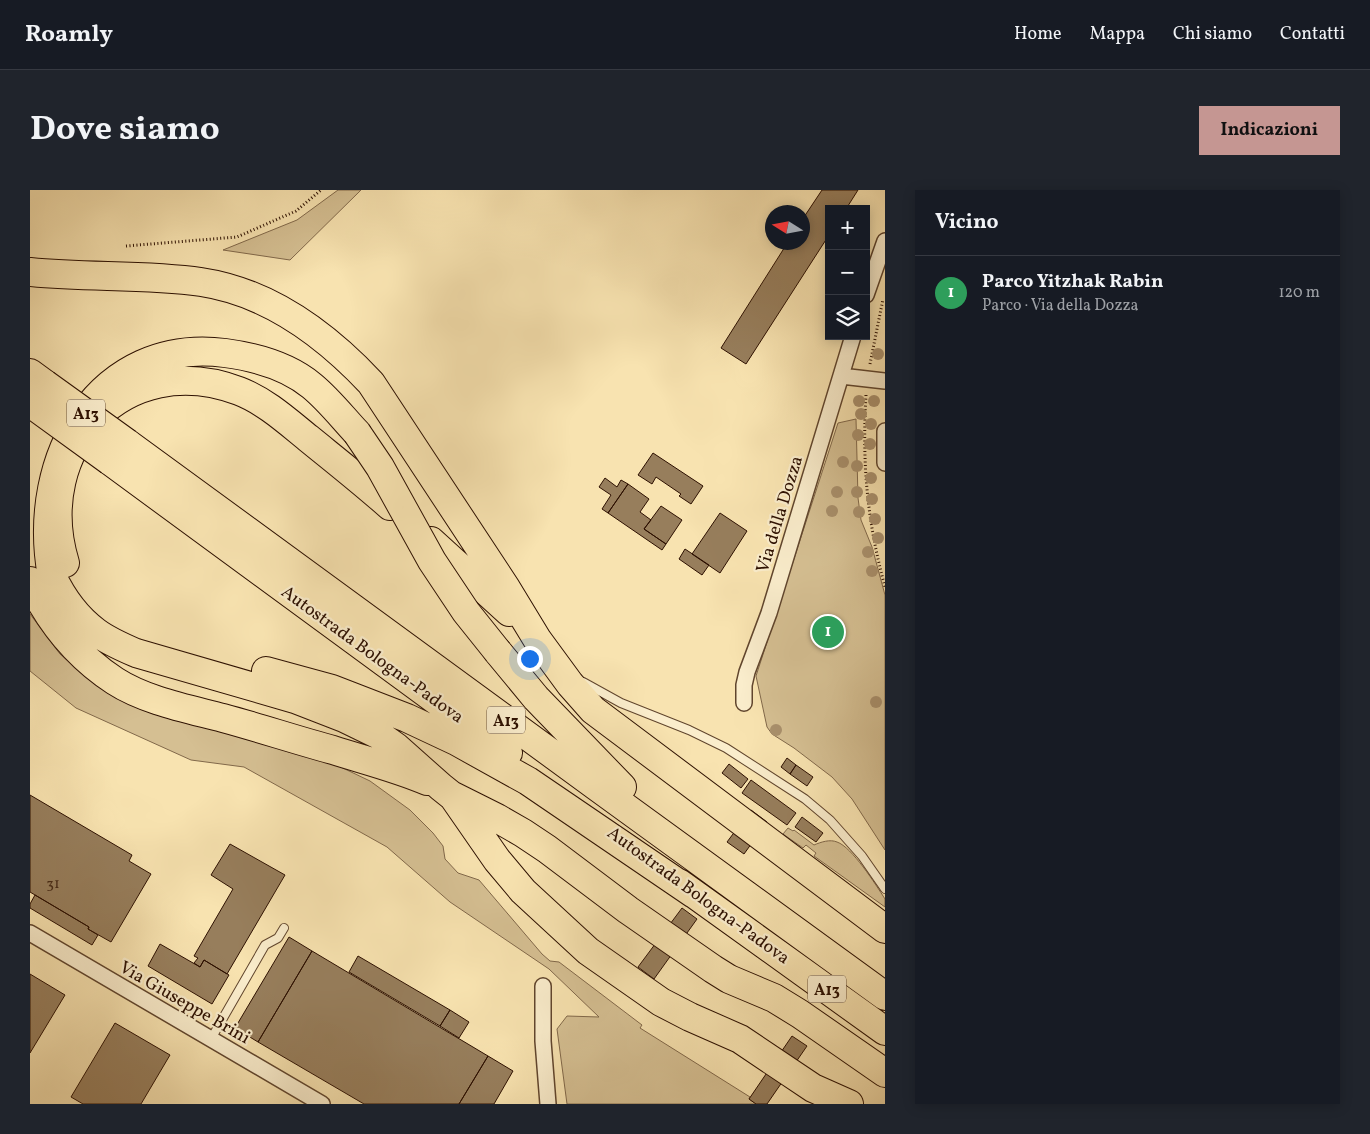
<!DOCTYPE html>
<html lang="it">
<head>
<meta charset="utf-8">
<style>
	:root { --surface:#171b24; --page:#20242c; --text:#f1f3f6; --muted:#9ea1a6; --line:#363941; --accent:#c59692 }
	body { margin:0; font-family:Vollkorn,serif; background:var(--page); color:var(--text) }
	.controls { position:absolute; right:15px; top:15px; display:grid; overflow:hidden; border-radius:0px; box-shadow:0 2px 12px #0003 }
	.controls button { width:45px; height:45px; display:grid; place-items:center; padding:0; border:0; border-bottom:1px solid var(--line); background:var(--surface); color:var(--text); font:25px sans-serif }
	.compass { position:absolute; left:735px; top:15px; width:45px; height:45px; border-radius:50%; background:var(--surface); box-shadow:0 2px 12px #0003; rotate:281deg }
	.you { position:absolute; left:499px; top:468px; width:18px; height:18px; margin:-12px; border:4px solid #fff; border-radius:50%; background:#1a73e8; box-shadow:0 0 0 8px #1a73e833 }
	.badge { display:grid; place-items:center; width:32px; height:32px; border-radius:50%; background:var(--accent); color:#fff; font-size:16px; font-weight:700 }
	.pin { position:absolute; translate:-50% -50%; border:2px solid #fff; box-shadow:0 1px 5px #0006 }
	.list { margin:0; padding:0; list-style:none }
	h2 { display:flex; justify-content:space-between; align-items:center; height:65px; margin:0; padding:0 20px; font-size:21px }
	h2 small { font-size:16px; font-weight:400; color:var(--muted) }
	.list li { display:grid; grid-template-columns:32px 1fr auto; gap:15px; align-items:center; box-sizing:border-box; height:75px; padding:0 20px; border-top:1px solid var(--line) }
	.list b { display:block; font-size:19px; white-space:nowrap }
	.list p { margin:0; font-size:16px; white-space:nowrap; color:var(--muted) }
	.list em { font-size:16px; font-style:normal; color:var(--muted) }
	.icon { flex:none; width:28px; height:28px; fill:none; stroke:currentColor; stroke-width:2; stroke-linecap:round; stroke-linejoin:round }
	.map { position:relative; flex:none; width:855px; height:914px; overflow:hidden; border-radius:0px }
	header { display:flex; align-items:center; gap:30px; box-sizing:border-box; height:70px; padding:0 25px; background:var(--surface); border-bottom:1px solid var(--line) }
	header strong { font-size:24px }
	nav { display:flex; gap:28px; margin-inline-start:auto; font-size:18px }
	.intro { display:flex; align-items:center; justify-content:space-between; box-sizing:border-box; height:120px; padding:0 30px }
	h1 { margin:0; font-size:35px }
	.button { padding:12px 22px; border-radius:0px; background:var(--accent); color:#111; font-size:18px; font-weight:700 }
	main { display:flex; gap:30px; padding:0 30px }
	aside { flex:1; background:var(--surface); border-radius:0px; box-shadow:0 2px 12px #0003 }
	.map>svg:first-child { display:block }
	.green { fill:#d5bf92; stroke:#81684a }
	.building { fill:#977e5c; stroke:#2d1001 }
	.lines { fill:none; stroke-linecap:round; stroke-linejoin:round }
	.service-casing { stroke:#60452d; stroke-width:10 }
	.minor-casing { stroke:#60452d; stroke-width:18 }
	.motorway-casing { stroke:#2d1001; stroke-width:30 }
	.path { stroke:#2d1001; stroke-width:3; stroke-dasharray:1 2.5; stroke-linecap:butt }
	.service { stroke:#faedcc; stroke-width:8 }
	.minor { stroke:#faedcc; stroke-width:15 }
	.motorway { stroke:#f8e3b0; stroke-width:28 }
	.motorway-bridge-casing { stroke:#2d1001; stroke-width:30; stroke-linecap:butt }
	.motorway-bridge { stroke:#f8e3b0; stroke-width:28 }
	.tree { fill:#a9906c }
	.labels { text-anchor:middle; stroke-width:4.5; stroke-linejoin:round; paint-order:stroke }
	.number-label { font-size:15px; fill:#482c18 }
	.shield { fill:#faedcc; stroke:#6a523e; stroke-width:1 }
	.shield-label { font-size:16px; font-weight:bold; fill:#2d1001 }
	.street-label { font-size:18px; fill:#2d1001; stroke:#faedcc }
</style>
</head>
<body>
<header>
<strong>Roamly</strong>
<nav><a>Home</a><a>Mappa</a><a>Chi siamo</a><a>Contatti</a></nav>
</header>
<div class="intro"><h1>Dove siamo</h1><a class="button">Indicazioni</a></div>
<main>
<div class="map">
<svg width="855" height="914" viewBox="0 0 855 914">
	<rect width="100%" height="100%" fill="#f8e3b0"/>
	<filter id="stains"><feTurbulence type="fractalNoise" baseFrequency=".004" numOctaves="4"/><feColorMatrix values="0 0 0 0 .2 0 0 0 0 .09 0 0 0 0 .02 0 0 0 .5 -.17"/></filter>
	<radialGradient id="worn" r=".72"><stop offset=".6" stop-color="#630" stop-opacity="0"/><stop offset="1" stop-color="#630" stop-opacity=".3"/></radialGradient>
	<!-- green -->
	<path class="green" d="M 308,0 L 331,0 L 260,70 L 193,60 L 267,30 Z
		M 826,229 L 828,308 L 831,330 L 842,357 L 855,405 L 855,660 L 822,609 L 802,587 L 764,558 L 742,544 L 737,537 L 726,486 L 808,233 Z
		M 0,424 L 30,464 L 60,490 L 80,503 L 296,570 L 340,591 L 380,620 L 403,643 L 413,656 L 415,669 L 428,683 L 449,690 L 512,764 L 520,771 L 529,772 L 612,835 L 610,838 L 720,907 L 719,909 L 726,914 L 537,914 L 527,839 L 537,826 L 569,827 L 519,779 L 420,712 L 357,657 L 214,577 L 161,570 L 46,518 L 0,481 Z
		M 758,638 L 763,641 L 764,640 L 784,655 C 791,652 800,649 807,652 C 822,657 846,695 855,709 L 855,717 L 784,666 L 786,663 L 776,655 L 773,658 L 753,644 Z"/>
	<!-- building -->
	<path class="building" d="M 792,0 L 828,0 L 816,19 L 799,19 L 799,45 L 716,174 L 691,158 L 758,52 L 772,52 L 772,30 Z
		M 623,263 L 673,296 L 661,314 L 649,306 L 651,304 L 626,287 L 622,294 L 608,285 Z
		M 575,288 L 587,297 L 591,290 L 598,294 L 578,323 L 572,319 L 581,305 L 569,297 Z
		M 598,294 L 619,309 L 610,322 L 621,330 L 614,339 L 636,354 L 632,360 L 578,323 Z
		M 631,316 L 652,330 L 636,354 L 614,339 Z
		M 690,323 L 717,341 L 690,383 L 662,364 Z
		M 655,359 L 679,375 L 672,385 L 649,369 Z
		M 757,568 L 766,575 L 760,584 L 751,577 Z
		M 699,574 L 718,589 L 711,598 L 692,583 Z
		M 766,575 L 783,587 L 777,596 L 760,584 Z
		M 721,590 L 766,623 L 757,635 L 712,603 Z
		M 0,605 L 102,665 L 99,671 L 121,684 L 81,752 L 58,739 L 59,737 L 0,702 Z
		M 721,620 L 737,632 L 714,664 L 697,652 Z
		M 772,627 L 793,643 L 786,652 L 765,637 Z
		M 200,654 L 255,685 L 197,784 L 174,770 L 170,777 L 164,773 L 168,768 L 164,766 L 203,699 L 181,685 Z
		M 5,705 L 59,737 L 58,739 L 68,745 L 62,755 L 0,718 L 0,714 Z
		M 652,718 L 667,729 L 624,789 L 608,777 Z
		M 259,747 L 282,761 L 228,852 L 205,838 Z
		M 130,754 L 170,777 L 174,770 L 199,785 L 182,814 L 118,776 Z
		M 282,761 L 458,866 L 429,914 L 334,914 L 228,852 Z
		M 328,766 L 420,820 L 410,836 L 319,782 Z
		M 0,784 L 35,805 L 0,863 Z
		M 420,820 L 439,832 L 429,848 L 410,836 Z
		M 85,833 L 140,865 L 111,914 L 53,914 L 41,907 Z
		M 762,846 L 777,856 L 737,914 L 726,914 L 719,909 Z
		M 458,866 L 483,881 L 464,914 L 429,914 Z"/>
	<g class="lines">
		<!-- service casing -->
		<g class="service-casing">
			<path id="service" d="M 553,492 L 591,513 L 659,540 L 696,558 L 775,609 L 800,630 L 832,666 L 855,699
				M 181,849 L 235,755 L 248,748 L 254,738"/>
		</g>
		<!-- minor casing -->
		<g class="minor-casing">
			<path id="minor" d="M 836,105 L 855,51
				M 811,186 L 855,191
				M 855,241 L 855,273
				M 714,513 L 714,495 L 717,482 L 739,423 L 823,146
				M 0,743 L 292,914
				M 513,796 L 513,851 L 518,914"/>
		</g>
		<!-- motorway casing -->
		<g class="motorway-casing">
			<path id="motorway" d="M 0,82 C 57,88 114,84 171,92 C 238,102 296,145 341,193 L 476,398 L 507,449 L 540,494 L 563,520 L 855,739
				M 0,183 L 15,194
				M 327,243 C 312,227 299,210 282,196 C 258,176 225,167 195,163 C 70,147 0,266 22,386 C 32,407 47,428 66,442 C 78,451 92,457 106,463 L 265,509 L 314,528 L 349,545 L 366,557 L 411,597 L 421,605 L 467,628 L 493,643 L 517,659 L 598,720 L 683,779 L 699,789 L 744,808 L 770,824 L 855,883
				M 97,253 C 349,439 602,622 855,806
				M 80,271 L 478,563
				M 401,351 L 479,422
				M 35,373 C 0,258 95,158 209,201 C 235,211 257,231 278,248 C 305,270 333,292 360,316
				M 0,391 C 19,431 48,467 85,491 C 116,511 159,519 193,528 C 230,538 266,550 303,560 C 334,570 367,578 397,591
				M 468,462 L 506,508 L 592,597
				M 236,481 L 302,499 L 377,528 L 426,551 L 498,591 L 664,704
				M 424,608 L 467,670 L 493,701 L 558,761 L 631,812 L 660,827 L 710,849 L 783,898 L 819,914
				M 649,693 L 855,841"/>
		</g>
		<!-- path -->
		<path class="path" d="M 96,56 L 207,47 L 266,21 L 291,0
			M 840,174 L 853,109
			M 836,205 C 832,273 837,331 855,397"/>
		<!-- service -->
		<use href="#service" class="service"/>
		<!-- minor -->
		<use href="#minor" class="minor"/>
		<!-- motorway -->
		<use href="#motorway" class="motorway"/>
		<!-- motorway-bridge casing -->
		<g class="motorway-bridge-casing">
			<path id="motorway-bridge" d="M 15,194 L 97,253
				M 0,213 L 80,271
				M 327,243 L 350,277 L 402,371 L 436,422 L 468,462"/>
		</g>
		<!-- motorway-bridge -->
		<use href="#motorway-bridge" class="motorway-bridge"/>
	</g>
	<!-- trees -->
	<g class="tree">
		<circle cx="848" cy="164" r="6"/>
		<circle cx="829" cy="211" r="6"/>
		<circle cx="844" cy="211" r="6"/>
		<circle cx="831" cy="224" r="6"/>
		<circle cx="841" cy="234" r="6"/>
		<circle cx="828" cy="245" r="6"/>
		<circle cx="840" cy="254" r="6"/>
		<circle cx="813" cy="272" r="6"/>
		<circle cx="827" cy="276" r="6"/>
		<circle cx="841" cy="288" r="6"/>
		<circle cx="807" cy="302" r="6"/>
		<circle cx="827" cy="302" r="6"/>
		<circle cx="842" cy="309" r="6"/>
		<circle cx="802" cy="321" r="6"/>
		<circle cx="829" cy="322" r="6"/>
		<circle cx="845" cy="329" r="6"/>
		<circle cx="848" cy="348" r="6"/>
		<circle cx="838" cy="362" r="6"/>
		<circle cx="842" cy="381" r="6"/>
		<circle cx="846" cy="512" r="6"/>
		<circle cx="746" cy="540" r="6"/>
	</g>
	<g class="labels">
		<!-- number labels -->
		<g class="number-label">
			<text x="23" y="698">31</text>
		</g>
		<!-- shield labels -->
		<g class="shield">
			<rect x="37" y="209.5" width="38" height="27" rx="4"/>
			<rect x="457" y="516.5" width="38" height="27" rx="4"/>
			<rect x="778" y="785.5" width="38" height="27" rx="4"/>
		</g>
		<g class="shield-label">
			<text x="56" y="229">A13</text>
			<text x="476" y="536">A13</text>
			<text x="797" y="805">A13</text>
		</g>
		<!-- street labels -->
		<g class="street-label">
			<text transform="translate(749 324) rotate(-73)" y="6">Via della Dozza</text>
			<text transform="translate(343 464) rotate(36)" y="6">Autostrada Bologna-Padova</text>
			<text transform="translate(669 705) rotate(36)" y="6">Autostrada Bologna-Padova</text>
			<text transform="translate(155 812) rotate(30)" y="6">Via Giuseppe Brini</text>
		</g>
	</g>
	<rect width="100%" height="100%" filter="url(#stains)"/>
	<rect width="100%" height="100%" fill="url(#worn)"/>
</svg>
<div class="controls">
<button>+</button>
<button>−</button>
<button><svg class="icon" aria-label="layers" viewBox="0 0 24 24"><path d="M12 4l9 5-9 5-9-5zM3 14l9 5 9-5"/></svg></button>
</div>
<svg class="compass" viewBox="-18 -18 36 36"><path d="M0-13l5 13h-10z" fill="#e53935"/><path d="M0 13l5-13h-10z" fill="#9ea1a6"/></svg>
<div class="you"></div>
<div class="pin badge" style="left:798px;top:442px;background:#2e9e5b">1</div>
</div>
<aside>
<h2>Vicino<small></small></h2>
<ul class="list">
<li><span class="badge" style="background:#2e9e5b">1</span><div><b>Parco Yitzhak Rabin</b><p>Parco · Via della Dozza</p></div><em>120 m</em></li>
</ul>
</aside>
</main>
</body>
</html>
